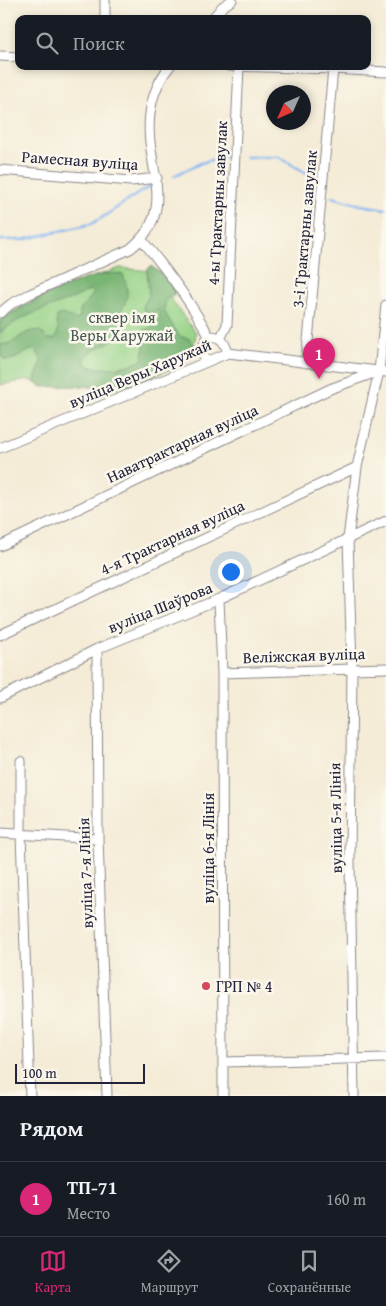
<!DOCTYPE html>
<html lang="ru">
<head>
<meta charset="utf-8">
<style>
	:root { --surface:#171b24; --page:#20242c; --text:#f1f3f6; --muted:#9ea1a6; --line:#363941; --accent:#db2777 }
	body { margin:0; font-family:"Gentium Book Plus",serif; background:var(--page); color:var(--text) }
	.compass { position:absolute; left:266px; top:85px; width:45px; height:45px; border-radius:50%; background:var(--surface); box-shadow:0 2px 8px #0003; rotate:225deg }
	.scale { position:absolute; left:15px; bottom:12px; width:130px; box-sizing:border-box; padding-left:5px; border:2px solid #22223b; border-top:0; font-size:14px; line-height:18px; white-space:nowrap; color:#22223b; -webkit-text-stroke:4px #fbf7ec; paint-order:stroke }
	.you { position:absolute; left:230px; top:571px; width:18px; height:18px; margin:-12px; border:4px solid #fff; border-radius:50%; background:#1a73e8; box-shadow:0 0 0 8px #1a73e833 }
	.badge { display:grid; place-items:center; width:32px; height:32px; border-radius:50%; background:var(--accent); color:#fff; font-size:16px; font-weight:700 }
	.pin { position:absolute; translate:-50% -41px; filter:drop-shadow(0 1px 2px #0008) }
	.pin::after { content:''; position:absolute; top:26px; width:18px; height:15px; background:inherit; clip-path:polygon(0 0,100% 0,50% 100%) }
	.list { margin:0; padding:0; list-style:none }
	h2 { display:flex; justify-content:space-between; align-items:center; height:65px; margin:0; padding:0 20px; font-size:21px }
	h2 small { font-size:16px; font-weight:400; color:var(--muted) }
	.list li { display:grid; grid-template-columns:32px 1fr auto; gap:15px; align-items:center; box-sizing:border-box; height:75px; padding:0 20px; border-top:1px solid var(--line) }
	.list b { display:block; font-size:19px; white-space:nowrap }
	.list p { margin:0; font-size:16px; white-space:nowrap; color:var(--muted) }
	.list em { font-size:16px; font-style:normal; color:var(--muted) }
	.icon { flex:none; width:28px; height:28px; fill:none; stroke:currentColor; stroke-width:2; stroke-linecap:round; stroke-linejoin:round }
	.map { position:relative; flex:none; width:386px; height:1096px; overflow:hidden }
	.search { position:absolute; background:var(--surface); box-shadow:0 2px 8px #0003; left:15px; right:15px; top:15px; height:55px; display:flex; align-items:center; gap:12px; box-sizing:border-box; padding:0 18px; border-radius:10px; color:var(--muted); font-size:19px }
	.sheet { height:140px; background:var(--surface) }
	nav { display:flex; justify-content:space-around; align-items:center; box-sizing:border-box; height:70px; border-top:1px solid var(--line); background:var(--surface); font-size:14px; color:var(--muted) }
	nav a { display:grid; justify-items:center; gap:2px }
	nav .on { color:var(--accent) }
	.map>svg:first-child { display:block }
	.green { fill:#97d387; stroke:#5c7a61 }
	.forest { fill:#79b574; stroke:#4e6c58 }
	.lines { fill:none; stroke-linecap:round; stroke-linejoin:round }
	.stream { stroke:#87b7f2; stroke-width:2.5 }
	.minor-casing { stroke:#8b8789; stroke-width:11 }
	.minor { stroke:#fff; stroke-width:9 }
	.poi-dot { fill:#d1495b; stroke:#fbf7ec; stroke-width:2 }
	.labels { text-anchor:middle; stroke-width:5; stroke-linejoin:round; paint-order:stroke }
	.street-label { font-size:16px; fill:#22223b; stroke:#fbf7ec }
	.park-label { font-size:16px; fill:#455752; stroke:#fbf7ec }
	.poi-label { font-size:16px; fill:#22223b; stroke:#fbf7ec; text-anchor:start }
</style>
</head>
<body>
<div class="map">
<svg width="386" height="1096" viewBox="0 0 386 1096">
	<rect width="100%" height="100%" fill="#fbf7ec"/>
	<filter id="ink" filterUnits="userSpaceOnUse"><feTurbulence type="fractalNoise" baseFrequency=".02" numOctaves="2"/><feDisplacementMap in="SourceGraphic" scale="10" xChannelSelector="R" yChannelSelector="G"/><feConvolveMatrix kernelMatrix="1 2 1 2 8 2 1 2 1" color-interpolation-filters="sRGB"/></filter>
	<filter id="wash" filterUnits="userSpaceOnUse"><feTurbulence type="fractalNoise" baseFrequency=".0096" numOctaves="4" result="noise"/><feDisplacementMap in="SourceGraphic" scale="20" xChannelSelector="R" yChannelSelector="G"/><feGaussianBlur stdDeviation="1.12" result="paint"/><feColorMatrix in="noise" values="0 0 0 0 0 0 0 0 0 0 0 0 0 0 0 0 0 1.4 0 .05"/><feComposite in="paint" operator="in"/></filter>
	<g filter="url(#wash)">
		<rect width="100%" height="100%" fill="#f4ecd7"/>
		<!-- green -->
		<path class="green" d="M 120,268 L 150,271 L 196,333 L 192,358 L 123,385 L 42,384 L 29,380 L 0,385 L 0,321 L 4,316 L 54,290 Z"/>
		<!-- forest -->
		<path class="forest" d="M 151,266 C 160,272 174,284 175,295 L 166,299 L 164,311 L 179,336 L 190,339 L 195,347 L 193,355 L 186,362 L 137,384 L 121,389 L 79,386 L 43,387 L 35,383 C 36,367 48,363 34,349 C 21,353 20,360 5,360 L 0,354 L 0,345 C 20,344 22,328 40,331 L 48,339 L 55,339 C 62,325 55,328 57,316 L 62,314 L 77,320 L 80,317 L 80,310 L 94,293 L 90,290 C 83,293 76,298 68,300 C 44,310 21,315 0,333 L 0,321 C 23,306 98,265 123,275 C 129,291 129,296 121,311 L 126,320 C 123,328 120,335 112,340 C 102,348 87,349 84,363 C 97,373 128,367 142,360 C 146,350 142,340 144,330 L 152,327 L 160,317 L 158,310 L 149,315 L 145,313 L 143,306 L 149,296 L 147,270 Z"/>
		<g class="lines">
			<!-- stream -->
			<path class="stream" d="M 245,157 L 279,157 L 313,177
				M 174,176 L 201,163 L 225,156
				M 332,197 L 361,205 L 385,209
				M 0,240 L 22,240 L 91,224 C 112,213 130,197 151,186"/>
		</g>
	</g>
	<g filter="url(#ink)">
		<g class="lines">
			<!-- minor casing -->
			<g class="minor-casing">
				<path id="minor" d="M 105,19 L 105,0
					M 212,19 L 222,7 L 232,0
					M 0,56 L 19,57
					M 229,66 L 333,69 L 386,72
					M 0,170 L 131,181 L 157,178
					M 141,239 C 167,270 190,300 209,336
					M 0,313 L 11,304 L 30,294 L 130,249 C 170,217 155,184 150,142 C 147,115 152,88 170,66
					M 220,339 L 227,325 L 239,67
					M 205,361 C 201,351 202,345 209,336 C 221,335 225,343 228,353
					M 306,363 L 333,69
					M 0,448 L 228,353 L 386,372
					M 0,546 L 330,389 L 379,371
					M 219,599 L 222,673 L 223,1096
					M 0,635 L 357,467
					M 97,649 L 98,839 L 107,1096
					M 222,673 L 386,668
					M 0,698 L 97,649 L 219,599 L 386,521
					M 21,761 L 21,834 L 30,1096
					M 0,833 L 98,839
					M 223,1062 L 386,1058
					M 354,1096 L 350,861 L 352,668 L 348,539 L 357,467 L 379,371 L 386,305"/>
			</g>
			<!-- minor -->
			<use href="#minor" class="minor"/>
		</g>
	</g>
	<!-- markers -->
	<circle class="poi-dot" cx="206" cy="986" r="5"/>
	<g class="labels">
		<!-- street labels -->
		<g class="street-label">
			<text transform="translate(80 160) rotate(4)" y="6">Рамесная вуліца</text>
			<text transform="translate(217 203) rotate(-87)" y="6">4-ы Трактарны завулак</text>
			<text transform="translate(304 229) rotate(-85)" y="6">3-і Трактарны завулак</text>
			<text transform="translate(140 373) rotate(-23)" y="6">вуліца Веры Харужай</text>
			<text transform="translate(182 443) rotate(-25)" y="6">Наватрактарная вуліца</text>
			<text transform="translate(172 537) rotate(-25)" y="6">4-я Трактарная вуліца</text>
			<text transform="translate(160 607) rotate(-22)" y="6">вуліца Шаўрова</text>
			<text transform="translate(304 655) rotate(-2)" y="6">Веліжская вуліца</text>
			<text transform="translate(335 818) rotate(-91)" y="6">вуліца 5-я Лінія</text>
			<text transform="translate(208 848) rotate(-90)" y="6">вуліца 6-я Лінія</text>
			<text transform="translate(85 873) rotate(-92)" y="6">вуліца 7-я Лінія</text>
		</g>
		<!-- park labels -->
		<g class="park-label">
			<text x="122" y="323">сквер імя<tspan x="122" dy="18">Веры Харужай</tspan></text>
		</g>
		<!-- poi labels -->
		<g class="poi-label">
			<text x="216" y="992">ГРП № 4</text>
		</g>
	</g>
</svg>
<svg class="compass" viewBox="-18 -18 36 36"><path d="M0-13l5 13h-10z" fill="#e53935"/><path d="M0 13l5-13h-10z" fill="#9ea1a6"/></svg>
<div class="scale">100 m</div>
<div class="you"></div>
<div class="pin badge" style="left:319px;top:379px">1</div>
<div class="search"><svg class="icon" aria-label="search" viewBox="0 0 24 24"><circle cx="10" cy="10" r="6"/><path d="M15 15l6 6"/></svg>Поиск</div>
</div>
<section class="sheet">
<h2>Рядом<small></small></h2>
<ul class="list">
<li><span class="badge">1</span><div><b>ТП-71</b><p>Место</p></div><em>160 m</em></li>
</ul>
</section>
<nav>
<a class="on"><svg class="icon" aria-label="map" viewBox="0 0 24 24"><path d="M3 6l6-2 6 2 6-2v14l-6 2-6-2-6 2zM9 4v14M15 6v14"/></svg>Карта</a>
<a><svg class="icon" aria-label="directions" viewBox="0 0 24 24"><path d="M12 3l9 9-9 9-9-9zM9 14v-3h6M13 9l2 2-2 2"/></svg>Маршрут</a>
<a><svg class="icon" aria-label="saved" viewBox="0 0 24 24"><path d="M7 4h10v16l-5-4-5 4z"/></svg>Сохранённые</a>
</nav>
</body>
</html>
